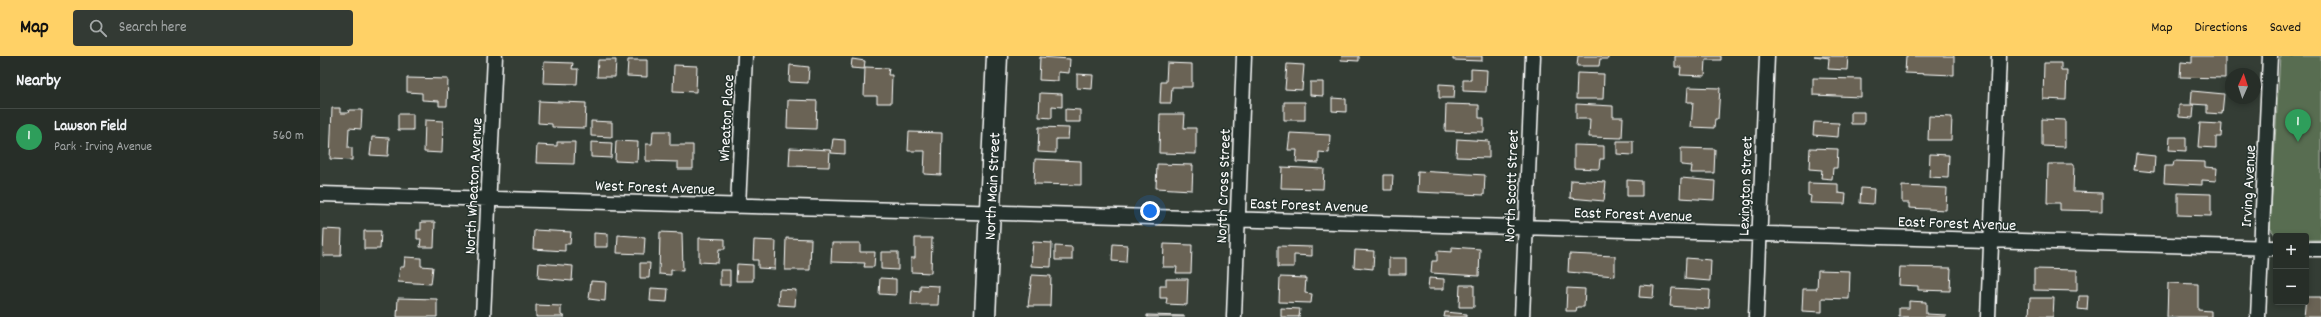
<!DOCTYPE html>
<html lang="en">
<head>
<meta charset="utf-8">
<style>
	:root { --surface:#272e28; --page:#333a34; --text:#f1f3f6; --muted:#a4a8a8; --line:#434a45; --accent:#ffd166 }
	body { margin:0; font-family:Dekko,sans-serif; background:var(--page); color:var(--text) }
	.controls { position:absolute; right:12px; bottom:12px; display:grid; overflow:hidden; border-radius:4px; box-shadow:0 2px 6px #0003 }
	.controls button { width:36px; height:36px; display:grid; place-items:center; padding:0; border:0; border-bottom:1px solid var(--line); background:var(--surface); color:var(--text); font:20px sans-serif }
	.compass { position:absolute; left:1905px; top:12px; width:36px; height:36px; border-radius:50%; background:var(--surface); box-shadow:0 2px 6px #0003; rotate:3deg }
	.you { position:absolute; left:830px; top:155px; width:14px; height:14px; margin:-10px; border:3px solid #fff; border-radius:50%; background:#1a73e8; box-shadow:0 0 0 6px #1a73e833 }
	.badge { display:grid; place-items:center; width:26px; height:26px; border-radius:50%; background:var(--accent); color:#fff; font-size:13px; font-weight:700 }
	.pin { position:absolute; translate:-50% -33px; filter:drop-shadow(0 1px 2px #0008) }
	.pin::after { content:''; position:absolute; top:21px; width:14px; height:12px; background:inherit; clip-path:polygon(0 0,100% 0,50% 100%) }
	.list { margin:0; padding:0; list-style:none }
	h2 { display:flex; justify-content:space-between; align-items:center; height:52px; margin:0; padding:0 16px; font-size:17px }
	h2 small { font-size:13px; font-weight:400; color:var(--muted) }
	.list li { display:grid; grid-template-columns:26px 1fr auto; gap:12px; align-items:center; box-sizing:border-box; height:56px; padding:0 16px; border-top:1px solid var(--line) }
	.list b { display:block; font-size:15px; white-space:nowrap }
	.list p { margin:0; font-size:13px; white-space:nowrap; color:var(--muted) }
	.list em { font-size:13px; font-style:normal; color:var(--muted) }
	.icon { flex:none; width:22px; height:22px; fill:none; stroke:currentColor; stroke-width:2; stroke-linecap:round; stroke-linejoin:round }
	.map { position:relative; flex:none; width:2001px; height:261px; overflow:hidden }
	header { display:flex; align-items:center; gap:24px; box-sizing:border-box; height:56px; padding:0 20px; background:var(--accent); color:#111 }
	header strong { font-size:19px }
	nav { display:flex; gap:22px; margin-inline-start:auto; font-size:14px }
	.search { width:280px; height:36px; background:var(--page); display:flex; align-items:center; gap:10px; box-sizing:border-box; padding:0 14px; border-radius:4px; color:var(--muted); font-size:15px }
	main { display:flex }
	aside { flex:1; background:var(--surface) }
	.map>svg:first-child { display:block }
	.green { fill:#586d51; stroke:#acb6a8 }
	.building { fill:#6b6454; stroke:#fff }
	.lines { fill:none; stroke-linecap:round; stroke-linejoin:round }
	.street-casing { stroke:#fff; stroke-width:17 }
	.secondary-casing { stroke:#fff; stroke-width:23 }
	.street { stroke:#26332d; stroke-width:14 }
	.secondary { stroke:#26332d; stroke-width:20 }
	.labels { text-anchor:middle; stroke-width:3; stroke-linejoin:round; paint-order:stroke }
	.street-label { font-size:16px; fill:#fff; stroke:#26332d }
</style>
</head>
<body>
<header>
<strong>Map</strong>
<div class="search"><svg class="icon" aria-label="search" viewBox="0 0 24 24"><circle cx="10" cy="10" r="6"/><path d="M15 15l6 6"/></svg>Search here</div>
<nav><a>Map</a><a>Directions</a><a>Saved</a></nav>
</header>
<main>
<aside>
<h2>Nearby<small></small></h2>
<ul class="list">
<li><span class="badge" style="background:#2e9e5b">1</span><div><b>Lawson Field</b><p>Park · Irving Avenue</p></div><em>560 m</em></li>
</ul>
</aside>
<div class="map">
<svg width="2001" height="261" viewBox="0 0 2001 261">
	<rect width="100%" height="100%" fill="#343d35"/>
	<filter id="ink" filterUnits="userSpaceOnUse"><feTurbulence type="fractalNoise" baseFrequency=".025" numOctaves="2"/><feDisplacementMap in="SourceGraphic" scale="8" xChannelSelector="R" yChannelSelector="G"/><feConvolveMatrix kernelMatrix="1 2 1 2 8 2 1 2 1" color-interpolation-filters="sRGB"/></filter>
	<g filter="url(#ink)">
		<!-- green -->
		<path class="green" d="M 1960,0 L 2001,0 L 2001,184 L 1986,184 L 1986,180 L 1956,180 L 1950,172 Z"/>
		<!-- building -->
		<path class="building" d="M 1022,0 L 1039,0 L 1039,5 L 1021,4 Z
			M 1133,0 L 1162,0 L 1162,5 L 1133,4 Z
			M 1258,0 L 1288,0 L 1288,3 L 1280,3 L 1279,10 L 1257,10 Z
			M 1355,0 L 1401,0 L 1401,4 L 1386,4 L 1385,20 L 1360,19 L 1361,11 L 1355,11 Z
			M 1494,0 L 1528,0 L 1527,14 L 1508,13 L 1509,2 Z
			M 1586,0 L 1634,0 L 1634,19 L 1585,17 Z
			M 1872,0 L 1905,0 L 1905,22 L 1860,21 L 1861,6 L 1872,7 Z
			M 720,1 L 750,3 L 749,17 L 738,16 L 738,25 L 719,24 Z
			M 532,3 L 545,5 L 544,13 L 531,12 Z
			M 278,4 L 296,4 L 295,21 L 277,21 Z
			M 308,4 L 327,4 L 327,21 L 307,20 Z
			M 224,6 L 253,7 L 252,13 L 258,13 L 257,28 L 223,27 Z
			M 847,7 L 872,8 L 872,31 L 852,31 L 851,47 L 840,47 L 841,26 L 846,26 Z
			M 1724,7 L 1741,7 L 1741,14 L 1747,14 L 1746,44 L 1723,43 Z
			M 967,8 L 984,9 L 982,34 L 965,33 Z
			M 354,9 L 377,10 L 376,36 L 353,35 Z
			M 470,9 L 489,11 L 488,27 L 469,26 Z
			M 545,11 L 569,12 L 568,19 L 572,19 L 571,47 L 557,47 L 557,40 L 544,40 Z
			M 1151,13 L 1167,14 L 1166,36 L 1143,35 L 1143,24 L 1151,24 Z
			M 1257,17 L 1284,18 L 1283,43 L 1256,43 Z
			M 757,18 L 773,19 L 772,33 L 757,32 Z
			M 87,22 L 128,23 L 127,50 L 119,50 L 119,45 L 102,44 L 102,37 L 87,36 Z
			M 1493,22 L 1541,23 L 1541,41 L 1493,39 Z
			M 990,26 L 1003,26 L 1003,40 L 990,39 Z
			M 1119,28 L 1135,29 L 1134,42 L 1119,42 Z
			M 1368,31 L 1400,32 L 1398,63 L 1395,63 L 1394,72 L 1371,71 L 1373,46 L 1367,46 Z
			M 1872,35 L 1904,38 L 1902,58 L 1887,57 L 1887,49 L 1871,48 Z
			M 720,37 L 742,38 L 742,51 L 732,50 L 732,62 L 719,61 Z
			M 1012,42 L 1026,43 L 1026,56 L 1012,55 Z
			M 468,44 L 497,45 L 496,73 L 467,72 Z
			M 219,45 L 266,47 L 265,72 L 232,71 L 232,68 L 218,67 Z
			M 964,46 L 985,46 L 985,64 L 964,64 Z
			M 1126,48 L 1159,49 L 1159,62 L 1164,62 L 1164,76 L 1125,75 Z
			M 1256,48 L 1293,50 L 1293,61 L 1303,61 L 1302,82 L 1269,81 L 1270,63 L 1256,63 Z
			M 1859,49 L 1874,49 L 1873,62 L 1859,61 Z
			M 12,52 L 20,52 L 20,57 L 28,57 L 29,54 L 42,54 L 41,73 L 29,72 L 28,92 L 32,92 L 32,104 L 10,103 Z
			M 745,53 L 760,54 L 760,66 L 745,66 Z
			M 1531,56 L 1544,56 L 1544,68 L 1531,68 Z
			M 78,58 L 93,58 L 93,74 L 78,74 Z
			M 840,58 L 865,58 L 864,72 L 876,72 L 876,98 L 839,97 Z
			M 1609,60 L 1632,61 L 1631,84 L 1608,84 Z
			M 1722,63 L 1745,64 L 1745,91 L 1722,90 Z
			M 105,64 L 123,65 L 122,97 L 104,96 Z
			M 271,65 L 292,66 L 292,81 L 271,80 Z
			M 1494,66 L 1519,67 L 1518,81 L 1493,79 Z
			M 1880,67 L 1902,68 L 1901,81 L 1896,81 L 1896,92 L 1878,91 Z
			M 719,71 L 749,72 L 748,83 L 736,83 L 736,97 L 718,96 Z
			M 333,75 L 350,75 L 350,89 L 373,89 L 373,113 L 358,113 L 358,106 L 326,105 L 326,88 L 332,88 Z
			M 589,76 L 622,77 L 621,119 L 604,118 L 605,95 L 588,95 Z
			M 970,77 L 1010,79 L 1009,97 L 999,96 L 999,107 L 976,106 L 977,94 L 968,94 Z
			M 52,81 L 69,82 L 68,100 L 50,99 Z
			M 1850,81 L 1866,81 L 1866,95 L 1849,94 Z
			M 513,83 L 525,84 L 525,98 L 511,97 Z
			M 1137,83 L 1169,85 L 1169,102 L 1136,101 Z
			M 296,85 L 318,86 L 317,106 L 295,105 Z
			M 1297,85 L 1313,85 L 1313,99 L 1297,98 Z
			M 237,86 L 255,86 L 254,108 L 216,107 L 217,89 L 237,90 Z
			M 271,86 L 292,87 L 291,102 L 271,101 Z
			M 1254,89 L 1284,90 L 1284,103 L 1280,103 L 1279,113 L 1254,112 Z
			M 470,92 L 510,94 L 509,111 L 469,110 Z
			M 1361,92 L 1395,93 L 1394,117 L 1371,117 L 1372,110 L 1361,109 Z
			M 1490,92 L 1518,93 L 1517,112 L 1513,112 L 1512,123 L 1501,122 L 1502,114 L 1489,113 Z
			M 1610,98 L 1629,99 L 1628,122 L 1609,121 Z
			M 1816,98 L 1835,100 L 1834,116 L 1814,114 Z
			M 715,103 L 761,105 L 761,129 L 714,128 Z
			M 1854,105 L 1885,106 L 1885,111 L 1897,112 L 1896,125 L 1882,124 L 1882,129 L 1844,127 L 1845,110 L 1853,110 Z
			M 837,108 L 873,109 L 872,134 L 836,132 Z
			M 1728,108 L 1754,108 L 1753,136 L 1782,137 L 1782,155 L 1740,154 L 1740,147 L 1727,147 Z
			M 962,111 L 1004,113 L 1003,133 L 961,132 Z
			M 1098,115 L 1165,119 L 1164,139 L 1097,136 Z
			M 1064,119 L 1073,119 L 1072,134 L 1064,134 Z
			M 1361,122 L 1395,125 L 1394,144 L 1360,142 Z
			M 1251,124 L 1286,126 L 1284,145 L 1250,142 Z
			M 1307,124 L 1322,125 L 1322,140 L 1307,140 Z
			M 1488,127 L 1518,128 L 1518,137 L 1526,138 L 1525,148 L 1490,147 L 1491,140 L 1488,139 Z
			M 1582,130 L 1627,132 L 1626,154 L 1589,152 L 1589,147 L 1582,147 Z
			M 1541,132 L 1554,133 L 1553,148 L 1540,147 Z
			M 1858,137 L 1891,138 L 1891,160 L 1858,159 Z
			M 101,166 L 115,166 L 114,191 L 100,191 L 101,183 L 97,183 L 97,174 L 101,174 Z
			M 4,173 L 22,174 L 21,200 L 3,200 Z
			M 214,174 L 251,176 L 250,188 L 245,188 L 245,195 L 213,193 Z
			M 44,175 L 61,175 L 60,193 L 44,193 Z
			M 340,176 L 362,177 L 363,215 L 351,214 L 351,219 L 339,218 Z
			M 274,177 L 288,178 L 288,191 L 274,191 Z
			M 298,179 L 325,181 L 324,198 L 297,197 Z
			M 379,182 L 405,183 L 405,193 L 399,193 L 398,207 L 379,206 Z
			M 466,182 L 491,183 L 490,214 L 465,214 Z
			M 595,182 L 612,182 L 611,217 L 591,216 L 591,202 L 595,202 Z
			M 434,184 L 456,185 L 455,213 L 438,212 L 438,204 L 433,204 Z
			M 713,186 L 732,187 L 731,211 L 711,210 Z
			M 512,187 L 540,187 L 540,196 L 555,196 L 554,211 L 544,211 L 545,207 L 511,206 Z
			M 793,188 L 807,189 L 806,206 L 792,205 Z
			M 844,188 L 872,189 L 871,217 L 856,217 L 857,211 L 843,211 Z
			M 735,190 L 752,191 L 752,204 L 735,204 Z
			M 958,190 L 992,191 L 992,200 L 974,199 L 974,211 L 958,211 Z
			M 1132,191 L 1160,193 L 1159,220 L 1111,217 L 1112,205 L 1117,205 L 1117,195 L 1132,196 Z
			M 1035,194 L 1054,195 L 1053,213 L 1034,211 Z
			M 561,196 L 578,196 L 578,214 L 561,213 Z
			M 1249,198 L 1295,200 L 1295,220 L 1248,216 Z
			M 85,201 L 101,202 L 101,210 L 113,211 L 111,228 L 78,226 L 80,211 L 84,211 Z
			M 1069,202 L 1086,202 L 1086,218 L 1069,218 Z
			M 1366,202 L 1391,204 L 1390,225 L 1365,223 Z
			M 219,207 L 253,210 L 252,225 L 218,222 Z
			M 320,207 L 330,207 L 329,222 L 320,222 Z
			M 417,208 L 433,209 L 433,225 L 416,225 Z
			M 1579,211 L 1631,212 L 1630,235 L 1598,234 L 1598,230 L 1578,229 Z
			M 1714,213 L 1757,214 L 1757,235 L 1714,234 Z
			M 400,214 L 410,214 L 410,229 L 400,229 Z
			M 1498,214 L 1530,215 L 1529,243 L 1502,242 L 1502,256 L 1482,255 L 1483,233 L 1497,233 Z
			M 712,219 L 731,220 L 730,250 L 708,250 Z
			M 960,221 L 986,222 L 985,237 L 992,238 L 991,247 L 959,246 Z
			M 560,222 L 576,223 L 576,239 L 559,238 Z
			M 1109,222 L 1124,223 L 1124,233 L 1108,233 Z
			M 846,223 L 868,223 L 867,249 L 846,248 L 847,242 L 840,242 L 840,230 L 846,230 Z
			M 271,225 L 286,226 L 285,245 L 269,243 Z
			M 1848,227 L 1878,228 L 1878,254 L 1891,255 L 1891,261 L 1847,261 Z
			M 600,229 L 619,230 L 618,249 L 591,249 L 592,234 L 600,235 Z
			M 1140,229 L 1154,229 L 1154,251 L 1139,251 Z
			M 1320,229 L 1334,230 L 1333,242 L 1319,241 Z
			M 331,232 L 348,233 L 347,246 L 330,245 Z
			M 1247,232 L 1265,233 L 1264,251 L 1257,251 L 1256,255 L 1246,255 Z
			M 1352,232 L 1390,234 L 1389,253 L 1350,250 Z
			M 459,233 L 476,234 L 475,250 L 458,249 Z
			M 1759,240 L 1768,240 L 1767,254 L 1758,253 Z
			M 1986,241 L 2001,241 L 2001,261 L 1984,261 Z
			M 78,242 L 117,243 L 117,261 L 77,261 Z
			M 1710,242 L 1734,242 L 1733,261 L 1709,261 Z
			M 1589,245 L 1606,246 L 1606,258 L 1626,259 L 1626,261 L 1579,261 L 1579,252 L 1589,252 Z
			M 216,249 L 241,250 L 241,259 L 245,261 L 216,261 Z
			M 961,252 L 980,253 L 979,261 L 961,261 Z
			M 1125,256 L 1147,258 L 1147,261 L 1124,261 Z
			M 827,259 L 865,260 L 865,261 L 827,261 Z"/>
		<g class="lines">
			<!-- street casing -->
			<g class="street-casing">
				<path id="street" d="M 0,138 L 1956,192
					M 418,150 L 425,0
					M 1986,193 L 2001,193
					M 163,261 L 175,0
					M 914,261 L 924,0
					M 1202,261 L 1213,0
					M 1436,261 L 1447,0
					M 1668,261 L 1679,0
					M 1938,261 L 1950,0"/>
			</g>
			<!-- secondary casing -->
			<g class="secondary-casing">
				<g id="secondary">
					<path id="s1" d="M 665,261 L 677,0"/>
				</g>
			</g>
			<!-- street -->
			<use href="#street" class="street"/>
			<!-- secondary -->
			<use href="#secondary" class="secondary"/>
		</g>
	</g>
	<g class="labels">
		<!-- street labels -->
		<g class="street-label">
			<text transform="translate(405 62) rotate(-87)" y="6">Wheaton Place</text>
			<text transform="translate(152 130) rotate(-87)" y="6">North Wheaton Avenue</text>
			<text transform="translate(335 130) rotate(2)" y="6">West Forest Avenue</text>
			<text transform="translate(902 130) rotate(-88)" y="6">North Cross Street</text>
			<text transform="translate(1190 130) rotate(-88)" y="6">North Scott Street</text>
			<text transform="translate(1424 130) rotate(-88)" y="6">Lexington Street</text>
			<text transform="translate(1927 130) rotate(-87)" y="6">Irving Avenue</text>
			<text dy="6" stroke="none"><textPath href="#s1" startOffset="131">North Main Street</textPath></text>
			<text transform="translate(989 148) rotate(2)" y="6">East Forest Avenue</text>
			<text transform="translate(1313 157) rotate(2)" y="6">East Forest Avenue</text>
			<text transform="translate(1637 166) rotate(2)" y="6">East Forest Avenue</text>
		</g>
	</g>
</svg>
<div class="controls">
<button>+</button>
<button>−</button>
</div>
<svg class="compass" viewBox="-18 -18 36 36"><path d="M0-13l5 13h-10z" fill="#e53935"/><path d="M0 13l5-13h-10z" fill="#a4a8a8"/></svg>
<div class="you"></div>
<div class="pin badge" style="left:1978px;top:86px;background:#2e9e5b">1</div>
</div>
</main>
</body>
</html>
